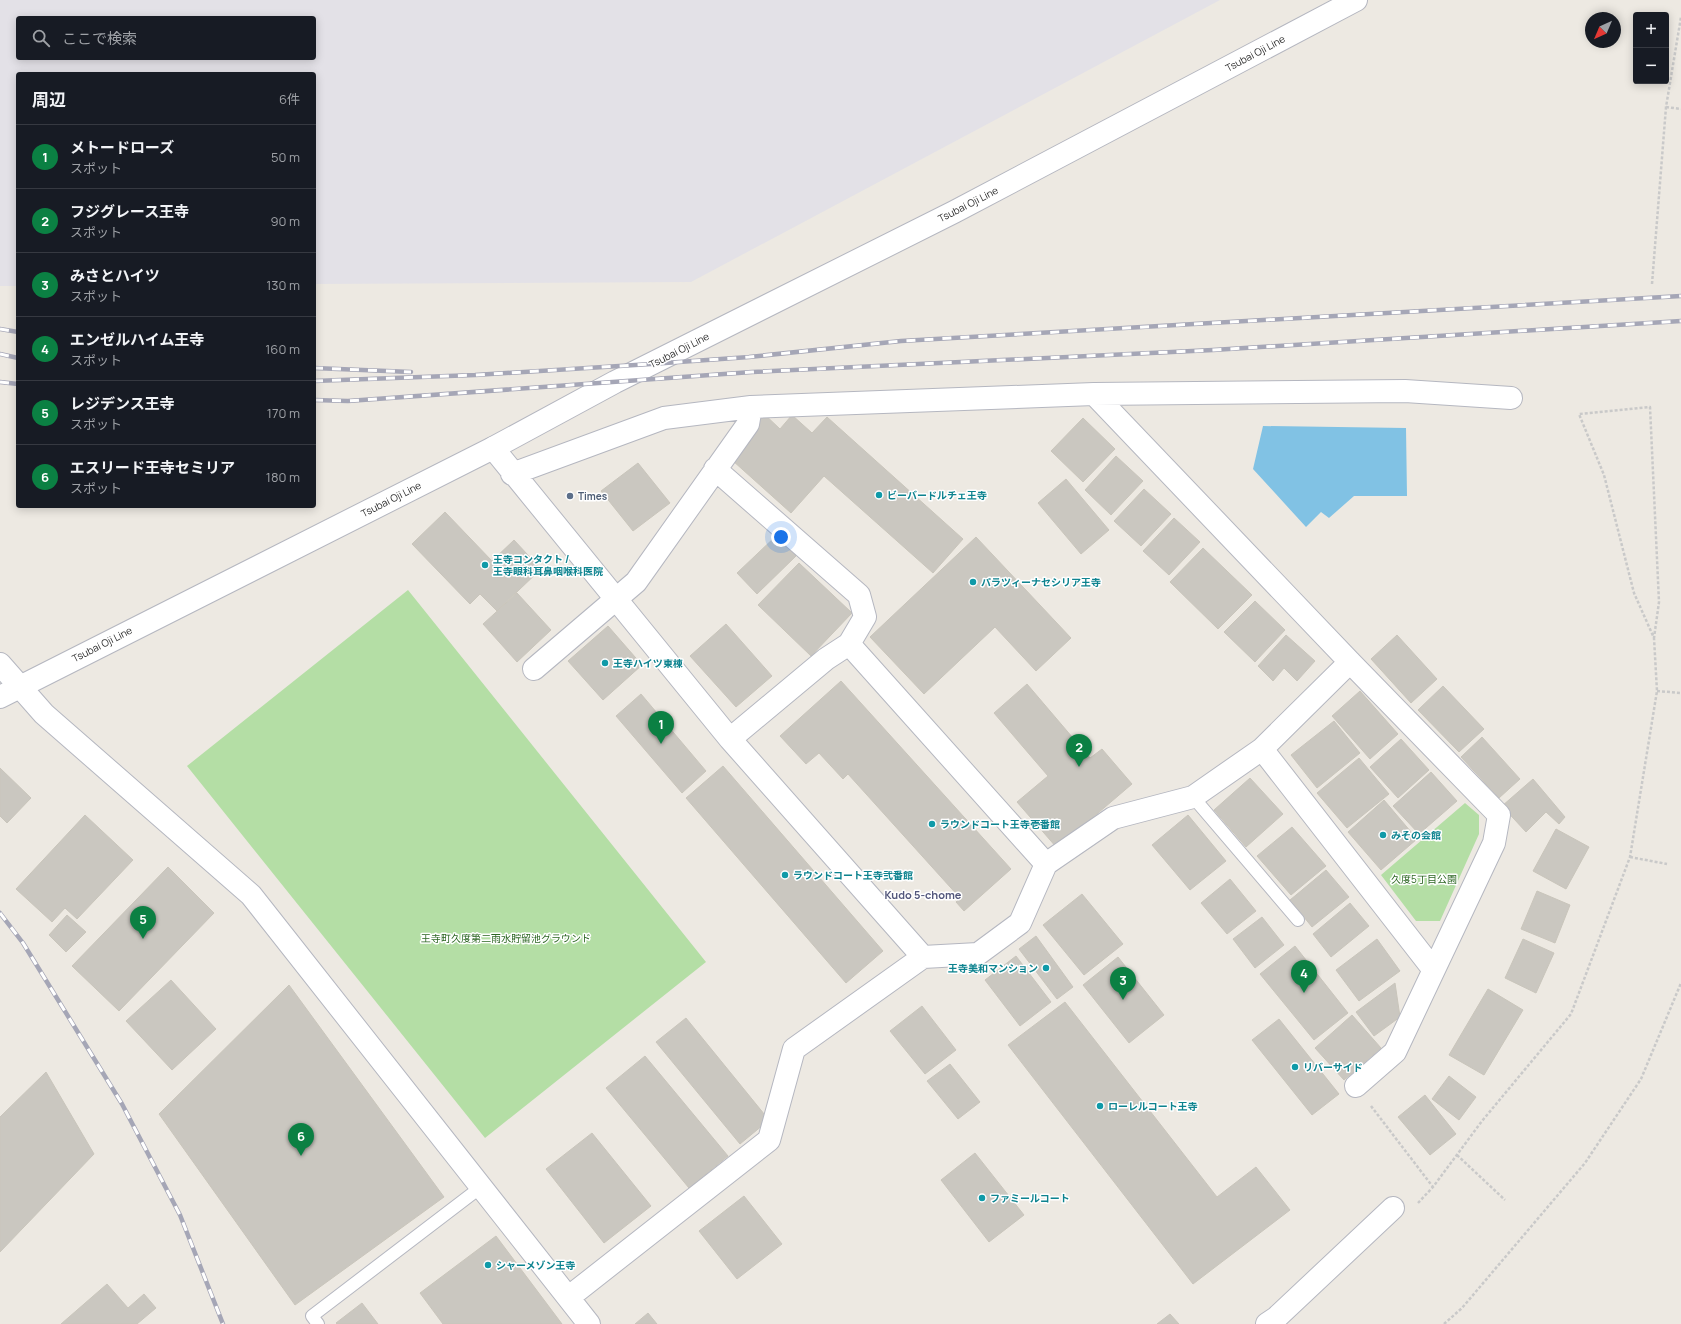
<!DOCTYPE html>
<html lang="ja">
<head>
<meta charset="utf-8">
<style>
	:root { --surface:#171b24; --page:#20242c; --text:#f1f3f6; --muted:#9ea1a6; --line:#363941; --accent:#0b8043 }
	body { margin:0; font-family:Manrope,"Noto Sans JP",sans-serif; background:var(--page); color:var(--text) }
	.controls { position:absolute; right:12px; top:12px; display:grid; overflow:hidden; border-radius:4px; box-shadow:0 2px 10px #0003 }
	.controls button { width:36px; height:36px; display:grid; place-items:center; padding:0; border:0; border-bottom:1px solid var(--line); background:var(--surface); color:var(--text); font:20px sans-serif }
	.compass { position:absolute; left:1585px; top:12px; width:36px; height:36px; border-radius:50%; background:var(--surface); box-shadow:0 2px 10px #0003; rotate:224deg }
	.you { position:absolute; left:781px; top:537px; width:14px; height:14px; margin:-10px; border:3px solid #fff; border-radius:50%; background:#1a73e8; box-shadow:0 0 0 6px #1a73e833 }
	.badge { display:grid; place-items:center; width:26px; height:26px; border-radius:50%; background:var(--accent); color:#fff; font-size:13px; font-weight:700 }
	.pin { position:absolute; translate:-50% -33px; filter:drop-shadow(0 1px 2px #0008) }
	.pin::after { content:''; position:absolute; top:21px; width:14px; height:12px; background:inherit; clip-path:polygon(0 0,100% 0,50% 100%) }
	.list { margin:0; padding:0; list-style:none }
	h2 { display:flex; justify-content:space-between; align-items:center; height:52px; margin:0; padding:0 16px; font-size:17px }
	h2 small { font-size:13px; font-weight:400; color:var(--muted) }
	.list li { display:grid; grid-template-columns:26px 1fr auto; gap:12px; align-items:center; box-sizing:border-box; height:64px; padding:0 16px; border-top:1px solid var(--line) }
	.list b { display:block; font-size:15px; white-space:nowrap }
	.list p { margin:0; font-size:13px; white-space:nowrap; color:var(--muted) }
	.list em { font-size:13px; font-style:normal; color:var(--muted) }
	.icon { flex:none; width:22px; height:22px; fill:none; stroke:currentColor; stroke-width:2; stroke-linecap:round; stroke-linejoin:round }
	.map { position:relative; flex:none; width:1681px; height:1324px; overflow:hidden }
	.search { position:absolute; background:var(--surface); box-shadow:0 2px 10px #0003; left:16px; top:16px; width:300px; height:44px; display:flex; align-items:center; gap:10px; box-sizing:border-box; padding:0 14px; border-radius:4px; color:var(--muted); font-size:15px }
	.panel { position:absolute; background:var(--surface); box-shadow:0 2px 10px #0003; left:16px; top:72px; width:300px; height:436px; border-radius:4px }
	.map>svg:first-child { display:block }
	.industrial { fill:#e3e1e7; fill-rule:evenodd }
	.green { fill:#b4dea5 }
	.water { fill:#81c2e4 }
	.building { fill:#cac7c0; stroke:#c9c5bb }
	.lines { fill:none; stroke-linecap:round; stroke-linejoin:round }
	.service-casing { stroke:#b5b7c0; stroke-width:14 }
	.minor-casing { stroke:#b5b7c0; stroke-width:24 }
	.secondary-casing { stroke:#b5b7c0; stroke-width:24 }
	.path { stroke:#c9c9c9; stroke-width:2.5; stroke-dasharray:3 2; stroke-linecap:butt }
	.service { stroke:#fff; stroke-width:12 }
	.minor { stroke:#fff; stroke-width:22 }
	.secondary { stroke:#fff; stroke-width:22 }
	.rail-casing { stroke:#a5a6b6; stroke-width:4.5 }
	.rail { stroke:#fff; stroke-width:3; stroke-dasharray:9; stroke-linecap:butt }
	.culture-dot { fill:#0f9aa8; stroke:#fff; stroke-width:1.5 }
	.service-dot { fill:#5c6f8a; stroke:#fff; stroke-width:1.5 }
	.labels { text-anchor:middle; stroke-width:3; stroke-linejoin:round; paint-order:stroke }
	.street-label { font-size:10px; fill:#2e2e2e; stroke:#fff }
	.culture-label { font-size:10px; font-weight:bold; fill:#0d838f; stroke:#fff; text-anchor:start }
	.service-label { font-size:10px; font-weight:bold; fill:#4e5e75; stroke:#fff; text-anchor:start }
	.park-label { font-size:10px; fill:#2c6623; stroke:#fff }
	.neighbourhood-label { font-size:11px; font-weight:bold; fill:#52567b; stroke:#fff }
</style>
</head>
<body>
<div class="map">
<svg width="1681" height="1324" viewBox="0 0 1681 1324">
	<rect width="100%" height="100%" fill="#ede9e2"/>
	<!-- industrial -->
	<path class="industrial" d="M 0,0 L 1220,0 L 691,282 L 314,284 L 314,74 L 18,74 L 18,286 L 0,286 ZM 18,18 L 314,18 L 314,58 L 18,58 Z"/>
	<!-- green -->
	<path class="green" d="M 408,590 L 706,962 L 485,1138 L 187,766 Z
		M 1465,803 L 1479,815 L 1479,834 L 1440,921 L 1416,921 L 1381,875 Z"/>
	<!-- water -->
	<path class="water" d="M 1263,426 L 1406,428 L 1407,496 L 1354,496 L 1329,518 L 1321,512 L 1306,527 L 1253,469 Z"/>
	<!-- building -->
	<path class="building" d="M 761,411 L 780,429 L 792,415 L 812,433 L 827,417 L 963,539 L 933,573 L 824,476 L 791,513 L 723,452 Z
		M 1083,418 L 1115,449 L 1083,482 L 1051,451 Z
		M 1116,456 L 1143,481 L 1111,515 L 1085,490 Z
		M 638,463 L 670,503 L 633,531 L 601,491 Z
		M 1066,479 L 1109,530 L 1081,554 L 1038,503 Z
		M 1144,489 L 1171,514 L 1141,546 L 1114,521 Z
		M 445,512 L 492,561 L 514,540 L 541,569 L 497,611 L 480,594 L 470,604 L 412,544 Z
		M 1174,518 L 1200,542 L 1169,575 L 1143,551 Z
		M 776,536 L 796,556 L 757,594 L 737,573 Z
		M 976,537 L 1071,638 L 1036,671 L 995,627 L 924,694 L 870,637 Z
		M 1203,548 L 1252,595 L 1218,629 L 1170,582 Z
		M 799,563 L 852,613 L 811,656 L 758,605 Z
		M 517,593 L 551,630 L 517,662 L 483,624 Z
		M 1255,601 L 1285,630 L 1255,662 L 1224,632 Z
		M 726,624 L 772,676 L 736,707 L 690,656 Z
		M 608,626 L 642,665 L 603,700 L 568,661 Z
		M 1286,635 L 1315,661 L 1297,681 L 1284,668 L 1273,681 L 1258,666 Z
		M 1397,635 L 1437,679 L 1411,703 L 1371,659 Z
		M 841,681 L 1011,869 L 964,911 L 956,902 L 960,898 L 848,774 L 843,779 L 819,753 L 806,764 L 780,736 Z
		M 1027,684 L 1090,758 L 1102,749 L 1132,784 L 1057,848 L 1017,802 L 1048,776 L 994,713 Z
		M 1443,686 L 1484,729 L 1459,752 L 1418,710 Z
		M 1360,691 L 1398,734 L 1370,759 L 1332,716 Z
		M 641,694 L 706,771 L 682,793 L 616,716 Z
		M 1334,721 L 1360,753 L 1317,788 L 1291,755 Z
		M 1482,737 L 1520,779 L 1499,798 L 1461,757 Z
		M 1401,739 L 1429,770 L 1398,798 L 1370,767 Z
		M 1359,758 L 1389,794 L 1347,828 L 1317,793 Z
		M 723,766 L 883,951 L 846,983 L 686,798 Z
		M 0,768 L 31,798 L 7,823 L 0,816 Z
		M 1431,772 L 1457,801 L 1419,834 L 1393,806 Z
		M 1250,778 L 1283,814 L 1246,847 L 1214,810 Z
		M 1533,779 L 1565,817 L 1559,824 L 1546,812 L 1526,832 L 1502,806 Z
		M 1384,800 L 1417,839 L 1381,870 L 1348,832 Z
		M 85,815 L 133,860 L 77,919 L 65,908 L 52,922 L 16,889 Z
		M 1188,815 L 1226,861 L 1190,890 L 1152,845 Z
		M 1292,827 L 1326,866 L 1291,895 L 1257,856 Z
		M 1556,829 L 1589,847 L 1566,889 L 1533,871 Z
		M 168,867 L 214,913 L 119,1011 L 72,966 Z
		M 1326,870 L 1349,897 L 1312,927 L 1290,900 Z
		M 1230,879 L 1256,911 L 1227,934 L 1201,903 Z
		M 1537,891 L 1570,905 L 1555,943 L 1521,929 Z
		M 1082,894 L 1123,944 L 1084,975 L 1043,925 Z
		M 1350,903 L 1369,926 L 1331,957 L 1313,934 Z
		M 67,915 L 86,932 L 66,952 L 49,935 Z
		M 1262,917 L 1284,945 L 1255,968 L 1233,939 Z
		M 1036,936 L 1073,987 L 1057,999 L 1019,949 Z
		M 1377,939 L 1400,971 L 1359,1001 L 1336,970 Z
		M 1523,939 L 1554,953 L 1536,993 L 1505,978 Z
		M 1295,946 L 1348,1013 L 1314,1040 L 1260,974 Z
		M 1016,956 L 1051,1002 L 1020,1026 L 985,980 Z
		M 1118,957 L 1164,1015 L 1129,1043 L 1083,985 Z
		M 171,980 L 216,1029 L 172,1070 L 126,1021 Z
		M 1395,983 L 1400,1017 L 1374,1036 L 1356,1012 Z
		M 289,985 L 444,1197 L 295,1305 L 159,1114 Z
		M 1488,989 L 1523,1010 L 1484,1075 L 1449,1055 Z
		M 1065,1002 L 1217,1197 L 1256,1167 L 1290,1210 L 1193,1284 L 1008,1045 Z
		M 922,1006 L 956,1050 L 925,1074 L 890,1031 Z
		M 1352,1015 L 1381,1048 L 1344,1080 L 1315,1048 Z
		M 686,1018 L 769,1120 L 740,1144 L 656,1042 Z
		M 1279,1019 L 1339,1094 L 1312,1115 L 1252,1040 Z
		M 645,1056 L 728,1156 L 689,1188 L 606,1088 Z
		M 950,1064 L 980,1102 L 958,1119 L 927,1081 Z
		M 46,1072 L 94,1154 L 0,1252 L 0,1117 Z
		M 1449,1076 L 1476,1097 L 1459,1120 L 1432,1099 Z
		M 1425,1095 L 1456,1134 L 1430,1155 L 1398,1117 Z
		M 592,1133 L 651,1206 L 604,1243 L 546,1169 Z
		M 975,1153 L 1024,1215 L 989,1242 L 941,1180 Z
		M 744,1196 L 782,1244 L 737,1279 L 699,1231 Z
		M 496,1236 L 562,1324 L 443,1324 L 420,1293 Z
		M 107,1284 L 128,1308 L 144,1294 L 156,1308 L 137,1324 L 61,1324 Z
		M 362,1303 L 378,1324 L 337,1324 L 336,1323 Z
		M 648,1313 L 657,1324 L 635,1324 Z
		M 1170,1314 L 1179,1324 L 1157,1324 Z"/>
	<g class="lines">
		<!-- service casing -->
		<g class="service-casing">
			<path id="service" d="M 1193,797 L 1298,920
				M 318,1324 L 312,1316 L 481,1187"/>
		</g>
		<!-- minor casing -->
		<g class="minor-casing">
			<path id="minor" d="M 1094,394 L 1350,662 L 1499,815 L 1494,843 L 1395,1052 L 1356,1086
				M 493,448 L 730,739 L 923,957
				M 715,469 L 859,595 L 865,617 L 849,644 L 826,659 L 730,739
				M 512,474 L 664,418 L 751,407 L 1094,394 L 1405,391 L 1511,398
				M 849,644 L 1046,864
				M 0,664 L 44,714 L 251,895 L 589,1324
				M 534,669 L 636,582 L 748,424 L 751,407
				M 1262,749 L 1433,969
				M 569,1297 L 769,1140 L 794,1049 L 923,957 L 978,954 L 1020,923 L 1046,864 L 1113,818 L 1193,797 L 1262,749 L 1350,662
				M 1267,1324 L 1276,1318 L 1393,1208"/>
		</g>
		<!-- secondary casing -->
		<g class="secondary-casing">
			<path id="secondary" d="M 0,697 L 493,448 L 615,382 L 954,212 L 1356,0"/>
		</g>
		<!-- path -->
		<path class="path" d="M 1666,107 L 1681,109
			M 1652,284 L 1666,107 L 1681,17
			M 1657,691 L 1681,693
			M 1630,857 L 1667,864
			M 1371,1106 L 1433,1187
			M 1457,1155 L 1505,1200
			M 1418,1203 L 1433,1187 L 1482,1121 L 1571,1014 L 1630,857 L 1657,691 L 1654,638 L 1634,593 L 1604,475 L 1579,414 L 1650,407 L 1659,602 L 1654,638
			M 1444,1324 L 1462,1308 L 1585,1163 L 1641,1079 L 1681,983"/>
		<!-- service -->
		<use href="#service" class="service"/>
		<!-- minor -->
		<use href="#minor" class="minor"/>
		<!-- secondary -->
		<use href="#secondary" class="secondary"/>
		<!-- rail casing -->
		<g class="rail-casing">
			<path id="rail" d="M 0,329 L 18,332
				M 0,354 L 18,358
				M 314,368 L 411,372
				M 314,381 L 475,375 L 651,364 L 749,357 L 901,341 L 1681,296
				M 0,382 L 18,384
				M 314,400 L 348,401 L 752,372 L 1213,350 L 1681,321
				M 0,913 L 23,943 L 122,1104 L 180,1215 L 223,1324"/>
		</g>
		<!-- rail -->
		<use href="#rail" class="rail"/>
	</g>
	<!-- markers -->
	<g class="culture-dot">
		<circle cx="879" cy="495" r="4"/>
		<circle cx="485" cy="565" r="4"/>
		<circle cx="973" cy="582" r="4"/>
		<circle cx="605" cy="663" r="4"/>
		<circle cx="932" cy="824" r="4"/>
		<circle cx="1383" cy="835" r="4"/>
		<circle cx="785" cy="875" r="4"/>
		<circle cx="1046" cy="968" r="4"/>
		<circle cx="1295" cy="1067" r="4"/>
		<circle cx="1100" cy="1106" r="4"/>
		<circle cx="982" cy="1198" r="4"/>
		<circle cx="488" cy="1265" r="4"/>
	</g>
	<circle class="service-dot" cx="570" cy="496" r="4"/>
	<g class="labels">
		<!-- street labels -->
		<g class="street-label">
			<text transform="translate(1255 53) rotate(-28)" y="4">Tsubai Oji Line</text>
			<text transform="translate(968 204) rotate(-27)" y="4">Tsubai Oji Line</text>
			<text transform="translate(679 350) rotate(-27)" y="4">Tsubai Oji Line</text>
			<text transform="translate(391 499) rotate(-27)" y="4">Tsubai Oji Line</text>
			<text transform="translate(102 644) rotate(-27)" y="4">Tsubai Oji Line</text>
		</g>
		<!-- culture labels -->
		<g class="culture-label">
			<text x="887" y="499">ビーバードルチェ王寺</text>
			<text x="493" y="563">王寺コンタクト /<tspan x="493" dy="12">王寺眼科耳鼻咽喉科医院</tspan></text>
			<text x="981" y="586">パラツィーナセシリア王寺</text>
			<text x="613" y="667">王寺ハイツ東棟</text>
			<text x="940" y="828">ラウンドコート王寺壱番館</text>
			<text x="1391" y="839">みその会館</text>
			<text x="793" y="879">ラウンドコート王寺弐番館</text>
			<text x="1038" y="972" text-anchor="end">王寺美和マンション</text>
			<text x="1303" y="1071">リバーサイド</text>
			<text x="1108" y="1110">ローレルコート王寺</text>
			<text x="990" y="1202">ファミールコート</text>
			<text x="496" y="1269">シャーメゾン王寺</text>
		</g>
		<!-- service labels -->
		<g class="service-label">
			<text x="578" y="500">Times</text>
		</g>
		<!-- park labels -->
		<g class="park-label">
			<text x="1424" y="883">久度5丁目公園</text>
			<text x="506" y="942">王寺町久度第二雨水貯留池グラウンド</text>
		</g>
		<!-- neighbourhood labels -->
		<g class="neighbourhood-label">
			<text x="923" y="899">Kudo 5-chome</text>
		</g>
	</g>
</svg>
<div class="controls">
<button>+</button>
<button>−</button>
</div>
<svg class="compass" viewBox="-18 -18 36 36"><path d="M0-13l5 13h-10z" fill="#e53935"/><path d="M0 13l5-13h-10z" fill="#9ea1a6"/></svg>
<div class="you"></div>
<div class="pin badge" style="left:661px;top:744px">1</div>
<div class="pin badge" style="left:1079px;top:767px">2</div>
<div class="pin badge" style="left:1123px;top:1000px">3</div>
<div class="pin badge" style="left:1304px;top:993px">4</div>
<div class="pin badge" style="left:143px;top:939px">5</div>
<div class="pin badge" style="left:301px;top:1156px">6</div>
<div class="search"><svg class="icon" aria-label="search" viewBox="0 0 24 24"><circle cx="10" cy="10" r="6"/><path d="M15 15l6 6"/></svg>ここで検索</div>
<section class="panel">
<h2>周辺<small>6件</small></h2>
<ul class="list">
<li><span class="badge">1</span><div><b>メトードローズ</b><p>スポット</p></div><em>50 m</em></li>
<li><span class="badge">2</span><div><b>フジグレース王寺</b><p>スポット</p></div><em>90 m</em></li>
<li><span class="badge">3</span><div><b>みさとハイツ</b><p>スポット</p></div><em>130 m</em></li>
<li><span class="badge">4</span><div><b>エンゼルハイム王寺</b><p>スポット</p></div><em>160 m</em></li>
<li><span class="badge">5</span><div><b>レジデンス王寺</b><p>スポット</p></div><em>170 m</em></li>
<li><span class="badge">6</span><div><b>エスリード王寺セミリア</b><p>スポット</p></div><em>180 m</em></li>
</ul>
</section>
</div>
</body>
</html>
